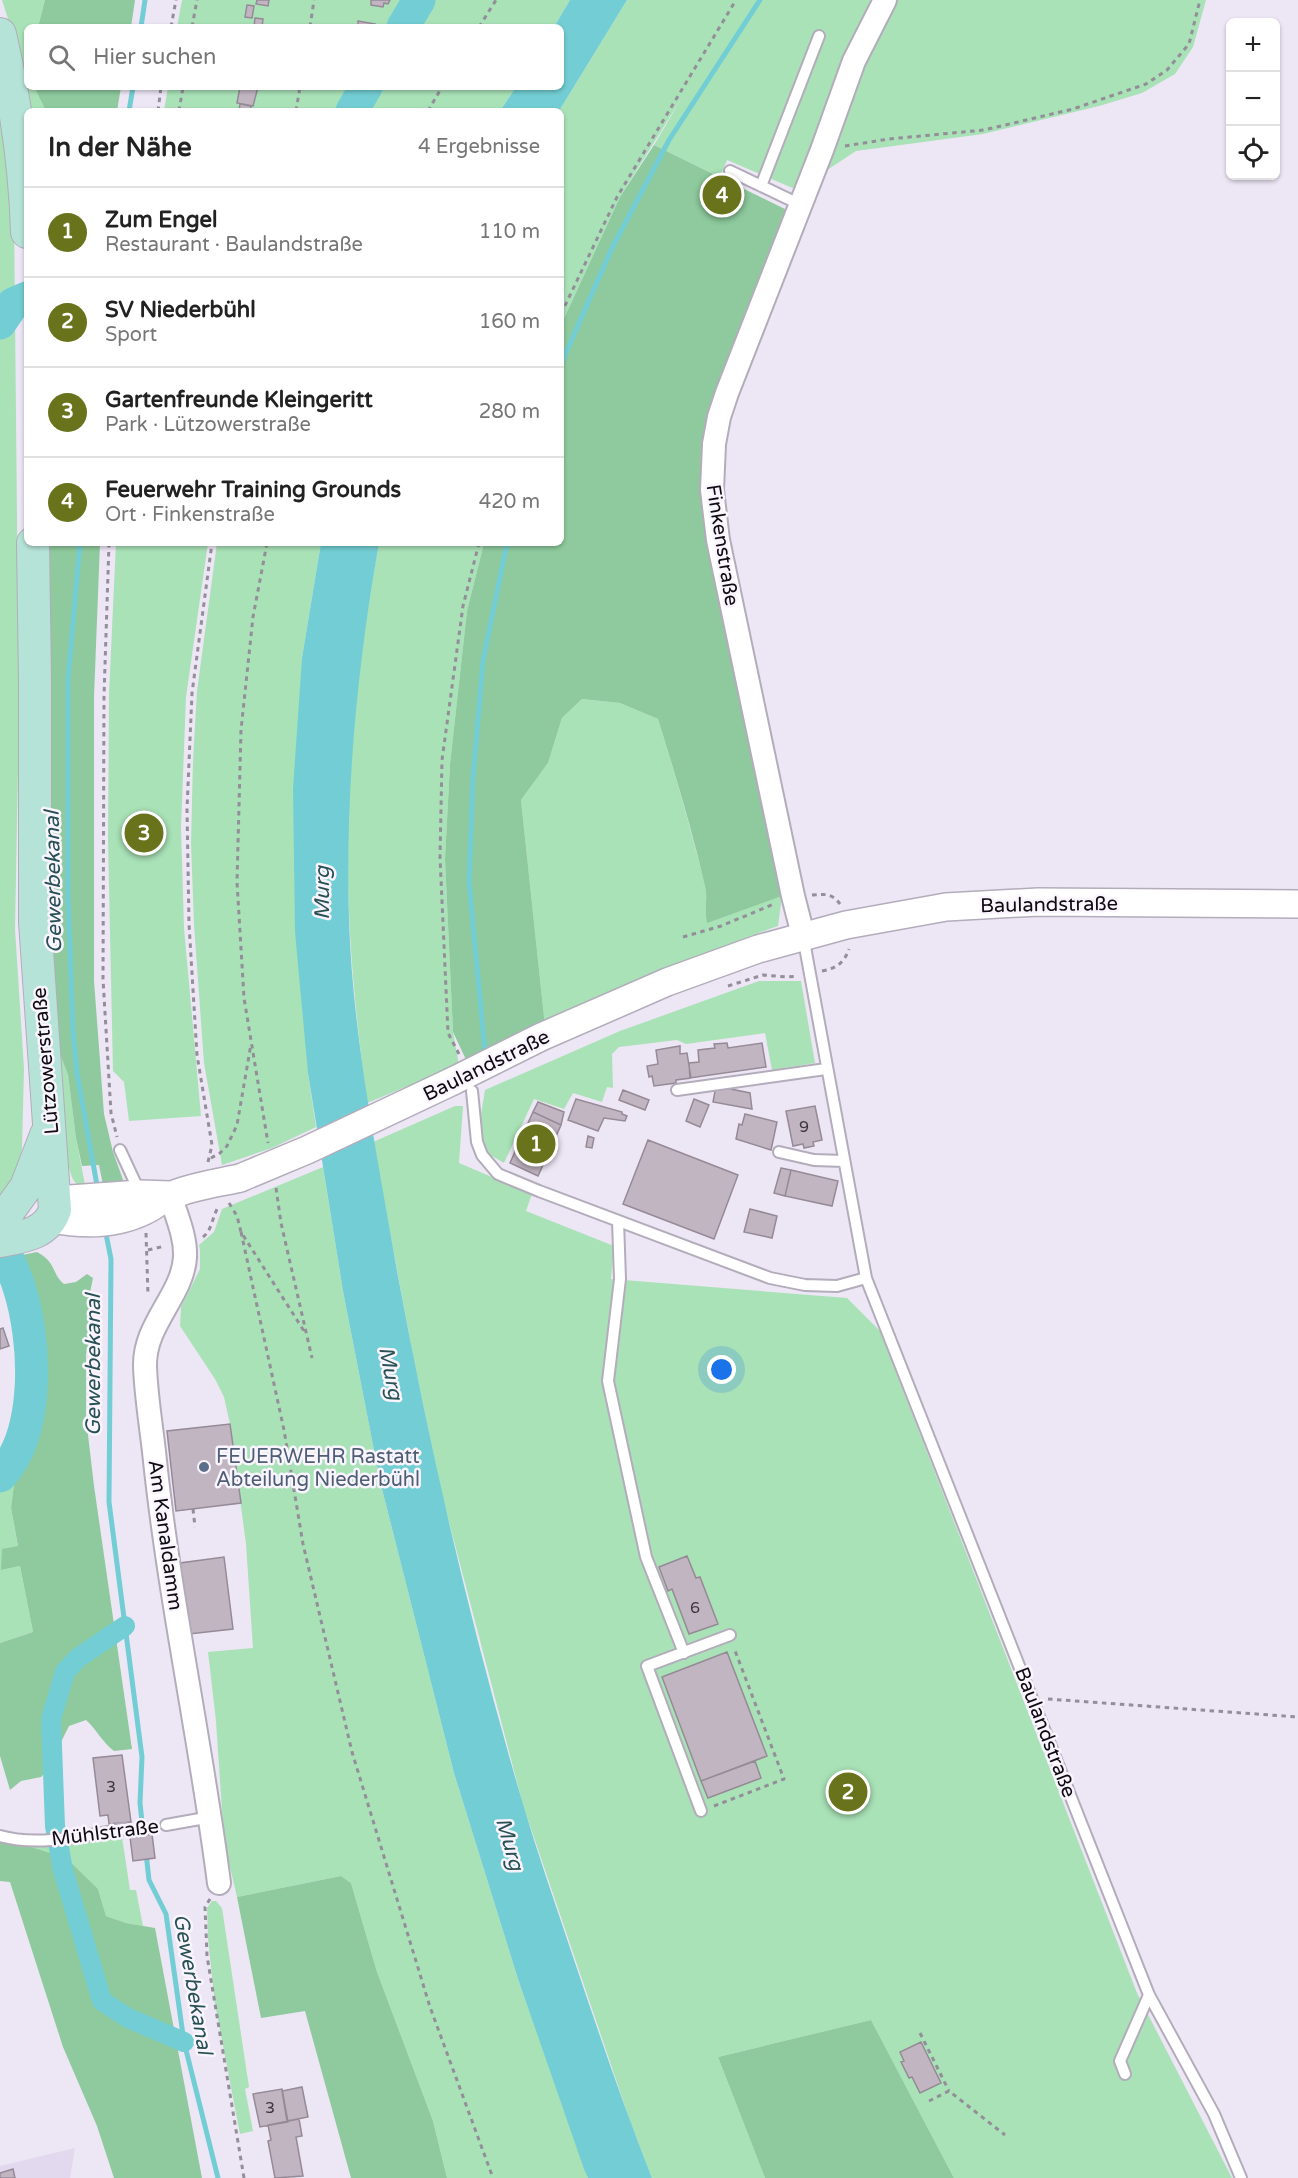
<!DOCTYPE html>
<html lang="de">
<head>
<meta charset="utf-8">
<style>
	:root { --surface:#fff; --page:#f6f6f6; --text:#222; --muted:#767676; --line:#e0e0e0; --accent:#69731c }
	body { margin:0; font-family:"Varela Round",sans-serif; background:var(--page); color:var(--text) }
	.controls { position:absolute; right:18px; top:18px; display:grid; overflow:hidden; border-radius:9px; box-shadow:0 2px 4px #0004 }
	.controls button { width:54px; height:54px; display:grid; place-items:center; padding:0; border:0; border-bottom:2px solid var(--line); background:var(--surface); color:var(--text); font:30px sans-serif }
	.you { position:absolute; left:722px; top:1370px; width:21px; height:21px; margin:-15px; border:4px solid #fff; border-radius:50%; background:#1a73e8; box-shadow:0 0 0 9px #1a73e833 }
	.badge { display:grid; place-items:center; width:39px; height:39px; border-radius:50%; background:var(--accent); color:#fff; font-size:20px; font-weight:700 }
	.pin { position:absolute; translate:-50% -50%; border:3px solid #fff; box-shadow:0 2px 6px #0006 }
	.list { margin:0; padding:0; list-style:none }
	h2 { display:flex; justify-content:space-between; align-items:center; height:78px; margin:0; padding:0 24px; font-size:26px }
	h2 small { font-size:20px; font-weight:400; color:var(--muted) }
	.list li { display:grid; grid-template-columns:39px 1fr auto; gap:18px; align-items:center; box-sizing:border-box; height:90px; padding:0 24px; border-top:2px solid var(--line) }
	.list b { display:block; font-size:22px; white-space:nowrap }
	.list p { margin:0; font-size:20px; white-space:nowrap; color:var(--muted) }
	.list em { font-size:20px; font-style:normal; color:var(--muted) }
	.icon { flex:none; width:33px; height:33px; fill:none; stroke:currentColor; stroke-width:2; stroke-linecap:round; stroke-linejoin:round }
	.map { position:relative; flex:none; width:1298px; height:2178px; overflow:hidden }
	.search { position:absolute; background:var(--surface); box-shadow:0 2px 4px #0004; left:24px; top:24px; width:540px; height:66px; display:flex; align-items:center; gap:15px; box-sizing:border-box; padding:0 21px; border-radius:9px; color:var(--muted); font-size:22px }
	.panel { position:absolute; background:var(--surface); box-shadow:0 2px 4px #0004; left:24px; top:108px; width:540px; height:438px; border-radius:9px }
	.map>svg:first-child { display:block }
	.built { fill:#e3d9ee }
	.green { fill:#a9e2b7 }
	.forest { fill:#8eca9d }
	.water { fill:#72ced4 }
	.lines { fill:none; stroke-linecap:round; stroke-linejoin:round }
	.stream { stroke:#72ced4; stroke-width:5 }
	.canal { stroke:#72ced4; stroke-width:20 }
	.river { stroke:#72ced4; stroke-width:33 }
	.building { fill:#c1b5c2; stroke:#958a96; stroke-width:1.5 }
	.service-casing { stroke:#b3acbb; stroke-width:14 }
	.minor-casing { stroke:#b3acbb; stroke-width:26 }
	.tertiary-casing { stroke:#b3acbb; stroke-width:30 }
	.secondary-casing { stroke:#b3acbb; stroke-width:34 }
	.path { stroke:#938e99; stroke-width:3; stroke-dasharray:4.5 4.5; stroke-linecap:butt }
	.service { stroke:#fff; stroke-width:10 }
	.minor { stroke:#fff; stroke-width:22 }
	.tertiary { stroke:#fff; stroke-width:27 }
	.secondary { stroke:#b6e3d8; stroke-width:32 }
	.tertiary-bridge-casing { stroke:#b3acbb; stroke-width:30; stroke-linecap:butt }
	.tertiary-bridge { stroke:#fff; stroke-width:27 }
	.service-dot { fill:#5c6f8a; stroke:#f9f4fe; stroke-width:2 }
	.labels { text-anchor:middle; stroke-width:5; stroke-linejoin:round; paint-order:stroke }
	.number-label { font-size:16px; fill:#3b363d }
	.street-label { font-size:20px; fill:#0e0c11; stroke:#f9f4fe }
	.service-label { font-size:20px; fill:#4e5e75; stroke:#f9f4fe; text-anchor:start }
	.water-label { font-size:21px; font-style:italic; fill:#275154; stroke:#f9f4fe }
</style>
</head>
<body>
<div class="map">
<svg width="1298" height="2178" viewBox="0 0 1298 2178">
	<rect width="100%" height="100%" fill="#ede6f5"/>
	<!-- built -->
	<path class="built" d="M 75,2148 L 70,2178 L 0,2178 L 0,2166 Z"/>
	<!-- green -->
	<path class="green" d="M 2,0 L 45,0 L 38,27 L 27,27 L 27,87 L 34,87 L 46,111 L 27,111 L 9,22 Z
		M 182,0 L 414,0 L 397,27 L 177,27 Z
		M 426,0 L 570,0 L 554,27 L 410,27 Z
		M 627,0 L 871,0 L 842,62 L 795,189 L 727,160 L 720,177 L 654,145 L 683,96 L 620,197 L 561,325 L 561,111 L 559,111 Z
		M 894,0 L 1206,0 L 1193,47 L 1175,74 L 1142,93 L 1099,106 L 983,134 L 856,151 L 821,174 L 856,77 Z
		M 168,87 L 361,87 L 346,111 L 164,111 Z
		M 373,87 L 516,87 L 500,111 L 358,111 Z
		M 0,99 L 14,215 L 19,719 L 15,929 L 24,1069 L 22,1148 L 19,1172 L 0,1197 Z
		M 116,543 L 208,543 L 186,697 L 181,827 L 184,928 L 201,1116 L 129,1121 L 124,1082 L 113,1071 L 108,839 L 109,694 Z
		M 217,543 L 321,543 L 302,658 L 308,1073 L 316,1127 L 272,1148 L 222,1165 L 204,1063 L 194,925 L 191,843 L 193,761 L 197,691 Z
		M 379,543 L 484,543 L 467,611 L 450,764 L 445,859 L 453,1032 L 459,1065 L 367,1103 C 355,1012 346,921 348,829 C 350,734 362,637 379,543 Z
		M 582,699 L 620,703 L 658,719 C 675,774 691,829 705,885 C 708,897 704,910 707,922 L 782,896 L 778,926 C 698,954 622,989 545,1026 L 521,800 L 548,763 L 562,718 Z
		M 759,981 L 801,981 L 815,1063 L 772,1070 L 765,1033 L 686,1044 L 677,1040 L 619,1047 L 612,1054 L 613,1088 L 607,1087 L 602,1102 L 573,1093 L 564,1109 L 534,1099 L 504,1163 L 485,1152 L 479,1127 L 485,1090 L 620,1031 Z
		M 53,1036 L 68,1075 L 76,1138 L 86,1190 C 83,1188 78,1186 75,1182 C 62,1166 56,1062 53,1036 Z
		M 455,1106 L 463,1106 L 459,1163 L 532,1194 L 526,1211 L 614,1246 L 611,1279 L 847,1298 L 880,1331 L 1137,1993 L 1232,2178 L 954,2178 L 871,2020 L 718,2057 L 765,2178 L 652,2178 L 631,2124 L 523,1805 L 442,1495 L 415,1366 L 373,1142 Z
		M 323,1167 L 343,1291 L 380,1481 L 454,1773 L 518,1979 L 588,2178 L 447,2178 L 433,2121 L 377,1972 L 351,1883 L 341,1876 L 237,1897 L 224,1841 L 216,1721 L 208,1652 L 253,1648 L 246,1544 L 230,1424 L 224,1397 L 215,1379 L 180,1326 L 181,1307 L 200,1269 L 200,1250 L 199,1245 L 214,1232 L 222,1209 Z
		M 15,1476 L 11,1508 L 18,1547 L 1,1570 L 20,1566 L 33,1632 L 0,1643 L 0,1489 Z
		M 122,1837 L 130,1890 L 136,1890 L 143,1926 L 126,1923 L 106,1916 L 98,1889 L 24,1845 Z
		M 212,1901 L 216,1901 L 222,1908 L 249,2087 L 245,2089 L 253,2131 L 240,2134 L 215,2004 L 208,1939 L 207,1908 Z"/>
	<!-- forest -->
	<path class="forest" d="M 45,0 L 135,0 L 131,27 L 38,27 Z
		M 34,87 L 121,87 L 117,111 L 46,111 Z
		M 654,145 L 787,210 L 709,421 L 782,896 L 707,923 C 704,910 708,898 705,886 C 692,829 675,774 658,719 L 620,703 L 582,699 L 562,718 L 548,763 L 521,800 L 545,1026 L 469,1066 L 453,1032 L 445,859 L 450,764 L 467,611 L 484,543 L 561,543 L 561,325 L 620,197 Z
		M 47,543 L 100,543 L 94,697 L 94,981 L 104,1114 L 113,1152 L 126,1188 L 104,1190 L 99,1165 L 82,1166 L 76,1138 L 68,1075 L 53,1036 L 48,949 Z
		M 37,1252 C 57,1263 51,1273 64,1284 L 76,1282 L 87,1274 L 93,1278 L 90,1293 L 95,1324 L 86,1354 L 86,1418 L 94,1486 L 132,1749 L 114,1751 C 102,1742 97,1730 86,1720 L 69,1726 L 59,1746 L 52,1765 L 41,1777 L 21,1781 L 10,1790 L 0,1756 L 0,1643 L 33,1632 L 20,1566 L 1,1570 L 2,1549 L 18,1546 L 11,1508 L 15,1476 L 27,1453 L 34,1425 L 38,1383 L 36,1339 L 32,1306 L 24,1282 L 12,1257 Z
		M 0,1842 L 24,1845 L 66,1858 L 98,1889 L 106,1916 L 126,1923 L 155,1928 L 202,2178 L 114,2178 L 97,2126 L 63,2047 L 10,1882 L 0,1881 Z
		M 341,1876 L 351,1883 L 377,1972 L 433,2121 L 447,2178 L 351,2178 L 305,2011 L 261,2018 L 237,1897 Z
		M 871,2020 L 954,2178 L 765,2178 L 718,2057 Z"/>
	<!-- water -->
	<path class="water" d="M 570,0 L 627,0 L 559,111 L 500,111 L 516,87 L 561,87 L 561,27 L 554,27 Z
		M 321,543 L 379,543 C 357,667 345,794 349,920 C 353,1039 377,1154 397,1271 C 430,1450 471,1629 523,1804 C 537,1852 554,1900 570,1948 C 596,2025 622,2102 652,2178 L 588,2178 L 584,2169 L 518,1979 L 454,1773 L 380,1481 L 343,1291 L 308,1073 L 295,932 L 293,789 L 302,658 Z"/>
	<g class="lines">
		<!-- stream -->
		<path class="stream" d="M 141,27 L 145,0
			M 129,111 L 133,87
			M 0,317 L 3,316
			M 561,364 L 612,248 L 669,140 L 760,0
			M 80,543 L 68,679 L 68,898 L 73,1031 L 77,1073 L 98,1191
			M 485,1051 L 469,882 L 473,778 L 483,661 L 507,543
			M 105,1229 L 111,1259 L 109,1502 L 142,1757 L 140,1803 L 144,1841
			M 146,1853 L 149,1880 L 166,1914 L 184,2042 L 218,2178"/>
		<!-- canal -->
		<path class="canal" d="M 125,1626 L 78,1658 L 65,1672 L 51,1719 L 55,1826 L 63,1870 L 102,2001 L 128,2018 L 184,2042"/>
		<!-- river -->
		<path class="river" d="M 403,27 L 419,0
			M 352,111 L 366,87
			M 0,323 L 13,304 L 27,298
			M 0,1240 C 6,1255 14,1271 19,1287 C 36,1340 41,1433 0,1476"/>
	</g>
	<!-- building -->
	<path class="building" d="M 257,0 L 269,0 L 268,6 L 256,4 Z
		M 371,0 L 390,0 L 388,4 L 384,3 L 383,7 L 371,5 Z
		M 247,5 L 254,6 L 252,18 L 245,17 Z
		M 255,18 L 263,19 L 262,27 L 254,27 Z
		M 358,21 L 375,24 L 373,27 L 358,27 Z
		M 240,87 L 258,87 L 253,106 L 237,103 Z
		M 240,104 L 251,106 L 250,111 L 239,111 Z
		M 718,181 L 735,188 L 725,209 L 708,202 Z
		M 727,1043 L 728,1048 L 762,1043 L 766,1067 L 690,1078 L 689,1063 L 699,1062 L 698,1050 L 715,1048 L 714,1044 Z
		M 680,1046 L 680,1054 L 687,1053 L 691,1078 L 676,1080 L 676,1083 L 654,1086 L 652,1076 L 649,1077 L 647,1066 L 658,1064 L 656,1050 Z
		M 716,1086 L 750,1093 L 752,1109 L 713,1102 Z
		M 623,1090 L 649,1100 L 645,1110 L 619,1100 Z
		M 576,1099 L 622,1112 L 622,1114 L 627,1116 L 625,1121 L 604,1118 L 598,1131 L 568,1120 Z
		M 694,1099 L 709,1105 L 700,1127 L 686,1121 Z
		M 538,1102 L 564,1112 L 561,1125 L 533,1112 Z
		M 815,1106 L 822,1140 L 813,1142 L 814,1146 L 804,1148 L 803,1144 L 793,1146 L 786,1111 Z
		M 533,1112 L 561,1125 L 538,1176 L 510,1163 Z
		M 745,1114 L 777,1122 L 771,1150 L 736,1139 L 739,1124 L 742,1125 Z
		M 588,1136 L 594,1138 L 592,1148 L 586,1147 Z
		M 648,1140 L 738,1175 L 714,1239 L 623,1204 Z
		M 781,1168 L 791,1170 L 785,1196 L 774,1193 Z
		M 791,1170 L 838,1181 L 832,1206 L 785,1196 Z
		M 750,1209 L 777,1216 L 772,1238 L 744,1232 Z
		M 3,1328 L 9,1346 L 0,1349 L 0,1329 Z
		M 230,1424 L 241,1503 L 176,1511 L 167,1431 Z
		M 687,1556 L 696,1578 L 700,1577 L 718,1624 L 689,1634 L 672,1589 L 668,1591 L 659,1567 Z
		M 224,1557 L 233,1629 L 189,1634 L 180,1563 Z
		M 727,1652 L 767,1756 L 701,1781 L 662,1677 Z
		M 122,1755 L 131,1822 L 109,1824 L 108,1815 L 100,1816 L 93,1758 Z
		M 755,1761 L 761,1778 L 708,1798 L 701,1781 Z
		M 152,1834 L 155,1858 L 133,1861 L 130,1837 Z
		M 921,2042 L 941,2083 L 920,2093 L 912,2077 L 909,2078 L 901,2062 L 904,2061 L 900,2052 Z
		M 302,2087 L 308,2117 L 287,2121 L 282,2091 Z
		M 282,2089 L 288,2122 L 260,2127 L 253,2094 Z
		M 299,2119 L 302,2136 L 296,2137 L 303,2176 L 275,2178 L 268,2141 L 271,2140 L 268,2125 Z
		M 13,2169 L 15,2178 L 0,2178 L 0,2173 Z"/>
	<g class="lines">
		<!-- service casing -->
		<g class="service-casing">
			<path id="service" d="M 730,171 L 801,205
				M 761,186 L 819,36
				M 803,936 L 866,1278 L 1149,1995 L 1214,2114 L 1241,2178
				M 677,1090 L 826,1069
				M 472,1091 L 477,1142 L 482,1155 L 498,1174 L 539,1191 L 770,1278 L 805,1285 L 837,1286 L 866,1278
				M 120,1150 L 140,1193
				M 779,1152 L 814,1160 L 844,1161
				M 618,1221 L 620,1279 L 608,1381 L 646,1557 L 684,1653
				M 701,1811 L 647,1666 L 730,1635
				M 166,1825 L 211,1817
				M 0,1836 C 39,1847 86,1835 125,1829
				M 1125,2074 L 1120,2061 L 1149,1995"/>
		</g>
		<!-- minor casing -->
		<g class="minor-casing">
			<path id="minor" d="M 803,935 L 793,896 L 718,540 L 712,490 L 714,444 L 719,417 L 727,393 L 822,150 L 854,61 L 885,0
				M 170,1195 C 176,1215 186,1236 185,1257 C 183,1295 144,1324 145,1366 C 146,1398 152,1430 155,1461 C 170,1602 201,1742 219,1883"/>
		</g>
		<!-- tertiary casing -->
		<g class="tertiary-casing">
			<path id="tertiary" d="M 453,1081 L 541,1037 L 667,982 L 758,949 L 846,925 L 946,907 L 1038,902 L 1298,904
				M 56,1200 L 140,1194 L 170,1195
				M 52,1219 C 83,1225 115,1225 144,1211 C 154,1207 162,1198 172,1195 C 194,1186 218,1183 240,1178"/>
		</g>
		<!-- secondary casing -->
		<g class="secondary-casing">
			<path id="secondary" d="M 0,34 C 15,99 25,164 27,232
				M 8,1212 L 26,1187 L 46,1135
				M 0,1241 C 22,1237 47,1234 55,1210 L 35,922 L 35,683 L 33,543"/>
		</g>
		<!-- path -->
		<path class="path" d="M 171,27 L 176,0
			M 192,27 L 197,0
			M 310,27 L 314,0
			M 479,27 L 496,0
			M 158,111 L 161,87
			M 179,111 L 183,87
			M 296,111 L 300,87
			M 428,111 L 442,87
			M 845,146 L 889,139 L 984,130 L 1073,109 L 1146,84 L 1167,70 L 1189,44 L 1200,0
			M 561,314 L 617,197 L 736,0
			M 109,543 L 104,696 L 103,979 L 111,1113 L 117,1137
			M 267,543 L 253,617 L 241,730 L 237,882 L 244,998 L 268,1143
			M 812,895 C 825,894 832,893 840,904
			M 683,937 L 721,926 L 774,904
			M 822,971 C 837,968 844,963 849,949
			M 728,986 L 763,975 L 787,977 L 798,976
			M 459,1054 L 448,1033 L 440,857 L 442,760 L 463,606 L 479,543
			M 211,1158 L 220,1153 L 227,1146 L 237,1125 L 251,1044
			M 208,1162 L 212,1145 L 197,1055 L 189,924 L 187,809 L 192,693 L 212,543
			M 276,1188 L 281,1223 L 312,1358
			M 229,1203 L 237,1216 L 241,1232 L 304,1331
			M 241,1232 L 284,1430 L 303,1544 L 352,1752 L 430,2007 L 493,2178
			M 146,1233 L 148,1295
			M 203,1237 C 213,1229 212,1216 219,1206
			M 148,1250 L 165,1246
			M 193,1509 L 195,1527
			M 1048,1699 L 1298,1717
			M 714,1806 L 784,1779 L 734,1648
			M 139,1828 L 153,1826
			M 210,1899 L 205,1907 L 207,1956 L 244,2178
			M 920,2033 L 949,2091
			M 929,2101 L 949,2091 L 1005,2135"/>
		<!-- service -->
		<use href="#service" class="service"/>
		<!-- minor -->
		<use href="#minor" class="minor"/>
		<!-- tertiary -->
		<use href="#tertiary" class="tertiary"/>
		<!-- secondary -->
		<use href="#secondary" class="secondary"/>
		<!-- tertiary-bridge casing -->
		<g class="tertiary-bridge-casing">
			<path id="tertiary-bridge" d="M 240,1178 L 307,1150 L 453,1081"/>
		</g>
		<!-- tertiary-bridge -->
		<use href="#tertiary-bridge" class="tertiary-bridge"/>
	</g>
	<!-- markers -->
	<circle class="service-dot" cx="204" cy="1467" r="6"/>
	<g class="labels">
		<!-- number labels -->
		<g class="number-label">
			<text x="804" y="1132">9</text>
			<text x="695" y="1613">6</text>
			<text x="111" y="1792">3</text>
			<text x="270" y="2113">3</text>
		</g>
		<!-- street labels -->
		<g class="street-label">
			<text transform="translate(723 545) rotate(81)" y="7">Finkenstraße</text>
			<text transform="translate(1049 904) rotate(-1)" y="7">Baulandstraße</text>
			<text transform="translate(45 1061) rotate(-95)" y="7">Lützowerstraße</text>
			<text transform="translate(486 1065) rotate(-26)" y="7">Baulandstraße</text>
			<text transform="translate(166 1535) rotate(82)" y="7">Am Kanaldamm</text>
			<text transform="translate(1046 1732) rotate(69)" y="7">Baulandstraße</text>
			<text transform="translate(105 1832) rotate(-7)" y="7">Mühlstraße</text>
		</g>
		<!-- service labels -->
		<g class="service-label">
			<text x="216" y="1463">FEUERWEHR Rastatt<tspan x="216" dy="23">Abteilung Niederbühl</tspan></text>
		</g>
		<!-- water labels -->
		<g class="water-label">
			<text transform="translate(53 882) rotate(-91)" y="7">Gewerbekanal</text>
			<text transform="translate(322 893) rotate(-90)" y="7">Murg</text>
			<text transform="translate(93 1365) rotate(-90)" y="7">Gewerbekanal</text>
			<text transform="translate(391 1373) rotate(79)" y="7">Murg</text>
			<text transform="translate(510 1844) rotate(74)" y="7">Murg</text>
			<text transform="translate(193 1984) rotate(80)" y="7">Gewerbekanal</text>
		</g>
	</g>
</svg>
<div class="controls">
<button>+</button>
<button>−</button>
<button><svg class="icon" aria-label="locate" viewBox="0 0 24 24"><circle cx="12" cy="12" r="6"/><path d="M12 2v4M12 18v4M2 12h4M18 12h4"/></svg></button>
</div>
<div class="you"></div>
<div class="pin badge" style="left:536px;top:1144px">1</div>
<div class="pin badge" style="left:848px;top:1792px">2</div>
<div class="pin badge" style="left:144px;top:833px">3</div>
<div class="pin badge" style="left:722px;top:195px">4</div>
<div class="search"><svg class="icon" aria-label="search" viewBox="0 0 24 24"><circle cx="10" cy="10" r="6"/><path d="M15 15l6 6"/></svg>Hier suchen</div>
<section class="panel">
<h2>In der Nähe<small>4 Ergebnisse</small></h2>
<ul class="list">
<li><span class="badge">1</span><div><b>Zum Engel</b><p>Restaurant · Baulandstraße</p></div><em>110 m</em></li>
<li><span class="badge">2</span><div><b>SV Niederbühl</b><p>Sport</p></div><em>160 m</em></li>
<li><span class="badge">3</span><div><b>Gartenfreunde Kleingeritt</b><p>Park · Lützowerstraße</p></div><em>280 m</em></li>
<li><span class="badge">4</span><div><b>Feuerwehr Training Grounds</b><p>Ort · Finkenstraße</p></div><em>420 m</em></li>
</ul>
</section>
</div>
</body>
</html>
